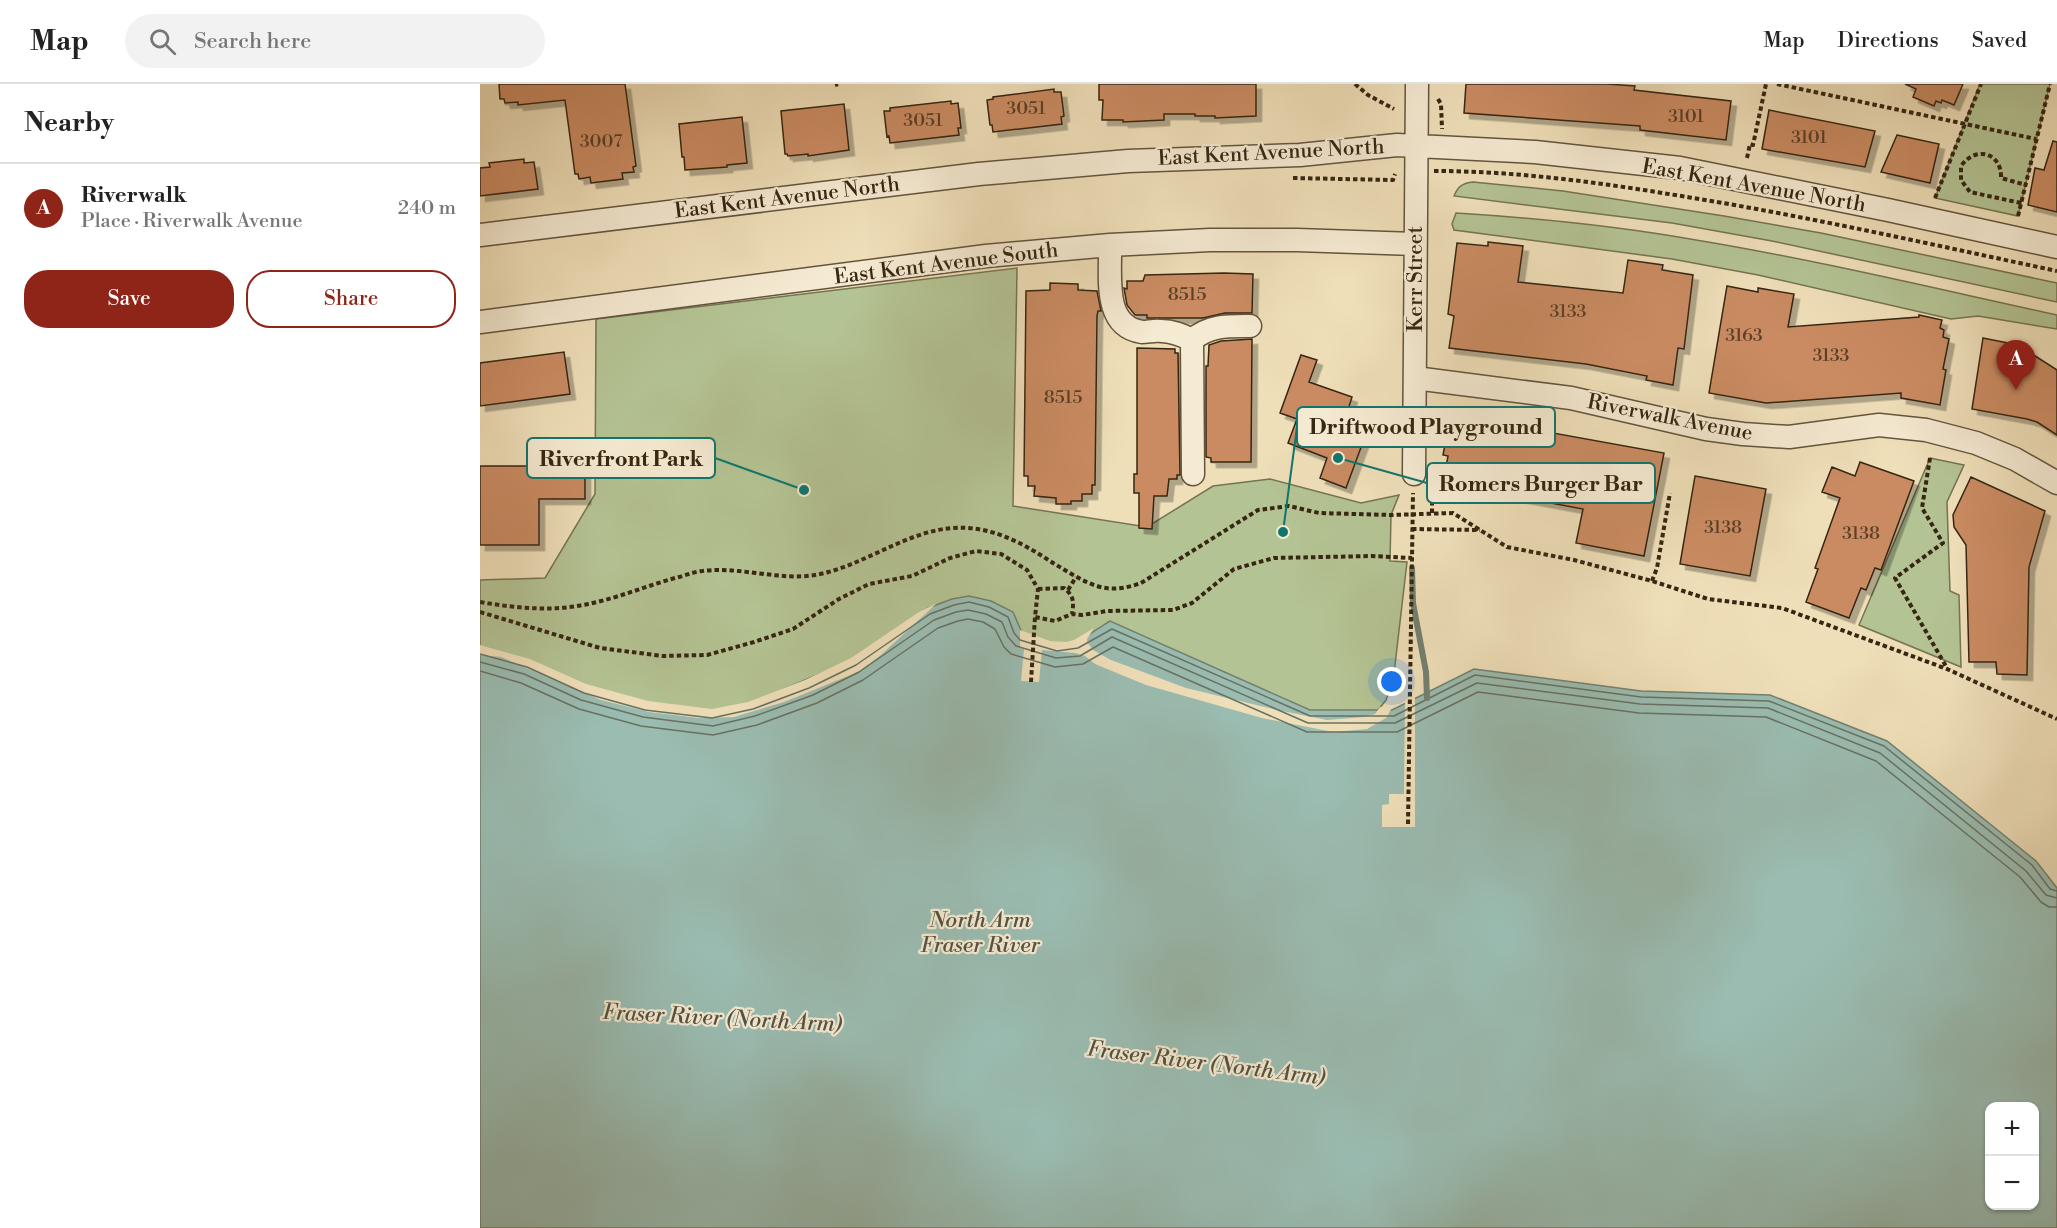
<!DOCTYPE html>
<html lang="en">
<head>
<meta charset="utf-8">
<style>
	:root { --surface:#fff; --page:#f2f2f2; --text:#222; --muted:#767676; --line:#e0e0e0; --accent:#8f2418 }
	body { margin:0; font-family:"Libre Bodoni",serif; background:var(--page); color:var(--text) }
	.controls { position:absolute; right:18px; bottom:18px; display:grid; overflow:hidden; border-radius:12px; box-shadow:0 2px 4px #0004 }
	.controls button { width:54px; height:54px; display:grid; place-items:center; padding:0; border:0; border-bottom:2px solid var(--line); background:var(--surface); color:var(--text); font:30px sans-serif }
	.you { position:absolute; left:912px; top:598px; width:21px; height:21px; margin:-15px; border:4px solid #fff; border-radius:50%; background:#1a73e8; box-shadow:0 0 0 9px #1a73e833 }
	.badge { display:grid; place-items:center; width:39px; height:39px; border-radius:50%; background:var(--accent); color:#fff; font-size:20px; font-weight:700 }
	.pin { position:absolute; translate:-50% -50px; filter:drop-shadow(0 2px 3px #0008) }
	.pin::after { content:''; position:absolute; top:32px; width:21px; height:18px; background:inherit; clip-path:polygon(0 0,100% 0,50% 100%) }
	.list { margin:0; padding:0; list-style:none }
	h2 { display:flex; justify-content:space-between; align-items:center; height:78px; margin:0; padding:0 24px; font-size:26px }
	h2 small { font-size:20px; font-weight:400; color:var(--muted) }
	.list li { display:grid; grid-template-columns:39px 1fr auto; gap:18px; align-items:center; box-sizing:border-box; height:90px; padding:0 24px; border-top:2px solid var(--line) }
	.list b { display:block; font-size:22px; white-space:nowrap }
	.list p { margin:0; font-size:20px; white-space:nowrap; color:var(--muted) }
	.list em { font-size:20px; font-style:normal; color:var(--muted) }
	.actions { display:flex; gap:12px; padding:18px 24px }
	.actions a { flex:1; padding:14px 0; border:2px solid var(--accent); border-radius:24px; text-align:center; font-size:21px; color:var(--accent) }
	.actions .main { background:var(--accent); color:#fff }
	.icon { flex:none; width:33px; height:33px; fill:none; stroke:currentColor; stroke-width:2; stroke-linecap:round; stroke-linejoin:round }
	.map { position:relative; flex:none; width:1577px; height:1144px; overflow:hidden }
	header { display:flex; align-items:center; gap:36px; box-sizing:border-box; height:84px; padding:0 30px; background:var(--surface); border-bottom:2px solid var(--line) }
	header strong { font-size:28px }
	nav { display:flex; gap:33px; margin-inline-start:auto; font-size:21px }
	.search { width:420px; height:54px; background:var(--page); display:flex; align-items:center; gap:15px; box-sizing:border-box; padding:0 21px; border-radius:33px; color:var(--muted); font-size:22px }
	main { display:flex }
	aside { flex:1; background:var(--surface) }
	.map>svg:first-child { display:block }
	.green { fill:#b4c393; stroke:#757452; stroke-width:1.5 }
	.water { fill:#9abcb1; stroke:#728071; stroke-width:1.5; fill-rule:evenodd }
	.pier { fill:#efdfb9 }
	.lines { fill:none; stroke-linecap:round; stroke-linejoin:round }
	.shore { stroke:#687162; stroke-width:1.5 }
	.stream { stroke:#728071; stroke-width:6 }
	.building { fill:#ca8b62; stroke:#362612; stroke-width:1.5; filter:url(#shadow) }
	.minor-casing { stroke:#64543c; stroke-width:25 }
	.path { stroke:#362612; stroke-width:4; stroke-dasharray:4.5 3; stroke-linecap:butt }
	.minor { stroke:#f5ead2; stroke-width:22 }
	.labels { text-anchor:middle; stroke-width:4.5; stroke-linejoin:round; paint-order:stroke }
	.number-label { font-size:18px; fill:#5b3f26 }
	.street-label { font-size:21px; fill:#362612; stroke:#f5ead2 }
	.water-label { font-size:22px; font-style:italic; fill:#545342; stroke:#f5ead2 }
	.leader { fill:none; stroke:#0f766e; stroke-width:2 }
	.callout-dot { fill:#0f766e; stroke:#f5ead2; stroke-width:2 }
	.callout { fill:#f5ead2; stroke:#0f766e; stroke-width:2 }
	.callout-label { font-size:22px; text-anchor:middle; font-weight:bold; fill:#362612 }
</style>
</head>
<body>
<header>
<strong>Map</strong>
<div class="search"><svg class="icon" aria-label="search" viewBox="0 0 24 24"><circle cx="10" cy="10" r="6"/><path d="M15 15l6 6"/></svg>Search here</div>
<nav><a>Map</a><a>Directions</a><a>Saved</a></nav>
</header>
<main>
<aside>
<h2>Nearby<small></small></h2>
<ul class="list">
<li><span class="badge">A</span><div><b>Riverwalk</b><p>Place · Riverwalk Avenue</p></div><em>240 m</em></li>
</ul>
<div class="actions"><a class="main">Save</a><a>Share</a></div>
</aside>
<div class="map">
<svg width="1577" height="1144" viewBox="0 0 1577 1144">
	<defs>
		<filter id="shadow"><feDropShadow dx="5.5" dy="5.5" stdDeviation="0" flood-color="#0004"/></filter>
	</defs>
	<rect width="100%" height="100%" fill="#efdfb9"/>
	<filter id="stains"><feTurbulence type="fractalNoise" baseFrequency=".00333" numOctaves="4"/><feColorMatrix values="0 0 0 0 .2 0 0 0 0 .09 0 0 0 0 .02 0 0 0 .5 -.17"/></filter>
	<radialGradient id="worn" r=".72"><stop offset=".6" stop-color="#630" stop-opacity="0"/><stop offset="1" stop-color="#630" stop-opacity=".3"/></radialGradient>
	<!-- green -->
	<path class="green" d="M 1500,0 L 1570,0 L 1538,132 L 1455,114 Z
		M 993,98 L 1083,107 L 1244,132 L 1341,149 L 1577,199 L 1577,218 L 1292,157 L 1192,139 L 974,112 C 978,102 983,99 993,98 Z
		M 976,129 C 1057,134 1137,142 1216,156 C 1337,176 1457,205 1577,231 L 1577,245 L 1498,232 L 1471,235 L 1278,191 L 1192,175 L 974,146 L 972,140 Z
		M 537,184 L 533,422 L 667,443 L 733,402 L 790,395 L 881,419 L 919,411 L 911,431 L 910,477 L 927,478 L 913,598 L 906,616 L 895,630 L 847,636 L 595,559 L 578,561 L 543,551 L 540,546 L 373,576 L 271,619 L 232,628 L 167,620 L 105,603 L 0,564 L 0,496 L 65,494 L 115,410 L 116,235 Z
		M 1450,374 L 1484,381 L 1467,418 L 1470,507 L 1479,511 L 1481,583 L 1379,541 Z"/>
	<!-- water -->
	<path class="water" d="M 489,512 L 511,517 L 533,528 L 543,551 C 591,565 588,564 630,537 L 830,626 L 912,626 L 994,585 L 1161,607 L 1290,611 L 1407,657 L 1556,777 L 1577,804 L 1577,1144 L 0,1144 L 0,564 L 105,603 L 167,620 L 232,628 L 271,619 L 373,576 L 448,524 L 472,515 ZM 1510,1022 L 1554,1022 L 1554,1122 L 1510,1122 Z"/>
	<!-- pier -->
	<path class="pier" d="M 457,519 L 401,571 L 378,588 L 304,618 L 254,633 L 219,634 L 169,628 L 121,616 L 21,573 L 0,571 L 0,561 L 3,562 L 50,575 L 106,600 L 168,617 L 232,625 L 268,618 L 325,596 L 371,574 L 439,528 Z
		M 614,544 L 607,555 L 607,558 L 613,566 L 631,576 L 706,604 L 797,626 L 847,636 L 884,633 L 895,630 L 900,623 L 913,622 L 906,634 L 887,645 L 853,648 L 782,634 L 666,601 L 615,580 L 605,572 L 595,569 L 562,566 L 559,598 L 541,597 L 544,565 L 540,564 L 540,546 L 570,557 L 586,558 L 594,556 Z
		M 935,611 L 935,743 L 902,743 L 902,721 L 909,720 L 909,710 L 924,710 L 925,616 Z"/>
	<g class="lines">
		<!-- shore -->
		<path class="shore" d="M 0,570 L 47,583 L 104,609 L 165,626 L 232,634 L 273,625 L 329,604 L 376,581 L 450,530 L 474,521 L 489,518 L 509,523 L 528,533 L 534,549 L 540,556 L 577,567 L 598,564 L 632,545 L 830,632 L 914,632 L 995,591 L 1161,613 L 1289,617 L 1404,662 L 1552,781 L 1570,805 L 1577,807
			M 0,578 L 44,590 L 101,616 L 163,633 L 233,642 L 275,632 L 333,611 L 379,588 L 454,536 L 476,528 L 488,526 L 506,530 L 522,538 L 528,553 L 536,562 L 576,574 L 600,572 L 632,553 L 828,639 L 915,639 L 997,599 L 1160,620 L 1288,624 L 1400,669 L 1546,787 L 1566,811 L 1577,814
			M 0,587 L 41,599 L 99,625 L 161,642 L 233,651 L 277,641 L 337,619 L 383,596 L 458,544 L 478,537 L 488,535 L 503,538 L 515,545 L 524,563 L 531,570 L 575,583 L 603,580 L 633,563 L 827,648 L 917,648 L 998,608 L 1159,629 L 1286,633 L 1396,677 L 1540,793 L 1561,818 L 1569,823 L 1577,823"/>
		<!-- stream -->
		<path class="stream" d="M 932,484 L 933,519 L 946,588 L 947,614"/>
	</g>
	<!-- building -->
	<path class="building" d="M 19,0 L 145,0 L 156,82 L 153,83 L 154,88 L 142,89 L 143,95 L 111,99 L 110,93 L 99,95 L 98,90 L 95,90 L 85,16 L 38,21 L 38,18 L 25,19 L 24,15 L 20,15 Z
		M 619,0 L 776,0 L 776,32 L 735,34 L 735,32 L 715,32 L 715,30 L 684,30 L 684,36 L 643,38 L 643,36 L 622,36 L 623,16 L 619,16 Z
		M 986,0 L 1127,0 L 1155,2 L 1154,6 L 1251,17 L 1246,56 L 1160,46 L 1160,42 L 984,29 Z
		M 1425,0 L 1483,0 L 1474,21 L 1462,16 L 1461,19 L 1456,17 L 1454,22 L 1433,13 L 1436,5 Z
		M 574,5 L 574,8 L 581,8 L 584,32 L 581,33 L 582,40 L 513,48 L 512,41 L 510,41 L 507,16 L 513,15 L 513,13 Z
		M 471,17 L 471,20 L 478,19 L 481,44 L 478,44 L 479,51 L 410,59 L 409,52 L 407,53 L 404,27 L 410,27 L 410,24 Z
		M 364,20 L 369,66 L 328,72 L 328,70 L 308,72 L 307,70 L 305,70 L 301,27 Z
		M 1289,26 L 1395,47 L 1385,83 L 1282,65 Z
		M 262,33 L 267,79 L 247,81 L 247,83 L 205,86 L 204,73 L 202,73 L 199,40 Z
		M 1417,51 L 1459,60 L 1450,99 L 1401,88 Z
		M 1573,57 L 1577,58 L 1577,128 L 1548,121 L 1555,84 L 1564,86 Z
		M 44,75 L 44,79 L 54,78 L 58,105 L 0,112 L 0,84 L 10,83 L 9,79 Z
		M 1008,158 L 1043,162 L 1038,198 L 1143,209 L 1148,176 L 1183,181 L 1182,186 L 1213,191 L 1204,265 L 1198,264 L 1193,301 L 1166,296 L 1167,292 L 1106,280 L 969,264 L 974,232 L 968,230 L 977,159 L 1008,162 Z
		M 744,189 L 773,190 L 772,229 L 745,229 L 723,234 L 667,234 L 667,231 L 655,231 L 647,221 L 644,204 L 647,205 L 647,197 L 663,197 L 665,191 Z
		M 570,199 L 598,200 L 598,206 L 617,207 L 621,227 L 618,227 L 617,232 L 615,401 L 612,401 L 612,410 L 602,410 L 602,417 L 591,417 L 591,420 L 576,420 L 576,414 L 554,412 L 555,402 L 548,402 L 548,392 L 544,392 L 546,207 L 570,206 Z
		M 1247,202 L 1278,208 L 1278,204 L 1314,210 L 1308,243 L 1439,233 L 1439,231 L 1462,236 L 1460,244 L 1464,246 L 1463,253 L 1469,255 L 1463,285 L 1466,286 L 1460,321 L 1421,314 L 1421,309 L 1286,319 L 1229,309 Z
		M 1503,254 L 1538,261 L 1577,286 L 1577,351 L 1557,338 L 1547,335 L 1492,325 Z
		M 772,255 L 771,378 L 731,378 L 731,374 L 726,373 L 726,282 L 728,282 L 729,261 L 741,257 Z
		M 657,264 L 695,265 L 695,269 L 698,269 L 700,391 L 697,391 L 697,395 L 689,395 L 687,412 L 674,412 L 672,445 L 659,444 L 659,409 L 654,409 L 654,390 L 657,390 Z
		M 84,268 L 90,310 L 0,322 L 0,279 Z
		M 821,271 L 837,276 L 829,298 L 872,313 L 867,329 L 887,336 L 879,357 L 883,358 L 866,404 L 840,394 L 847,374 L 808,359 L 817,335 L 800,329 Z
		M 968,330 L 1184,369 L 1164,472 L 1096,459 L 1103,425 L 991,404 L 993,398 L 979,395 L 980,390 L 965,388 L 968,372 L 963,371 L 968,346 L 965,344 Z
		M 67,372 L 105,373 L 105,415 L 59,415 L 59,461 L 0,461 L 0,382 L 67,382 Z
		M 1380,378 L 1434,397 L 1401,486 L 1395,484 L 1386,506 L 1381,504 L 1369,534 L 1326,518 L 1338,485 L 1335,484 L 1360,414 L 1342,408 L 1352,383 L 1375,392 Z
		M 1215,392 L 1286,405 L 1270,492 L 1200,480 Z
		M 1491,393 L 1565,427 L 1549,483 L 1547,591 L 1517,590 L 1516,578 L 1489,578 L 1486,461 L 1474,443 L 1473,431 Z"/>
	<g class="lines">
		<!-- minor casing -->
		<g class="minor-casing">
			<path id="minor" d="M 0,151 L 499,90 L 648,77 L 820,71 L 917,61 L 1055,68 L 1200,84 L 1408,126 L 1577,163
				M 630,161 C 631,191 622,242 662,248 C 668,248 675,246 681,247 C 693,247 702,251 712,256 L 713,390
				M 0,238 L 506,172 L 630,161 L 730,156 L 817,156 L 935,160
				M 712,256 C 729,241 748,242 770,242
				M 935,294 L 1091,314 L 1226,345 L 1263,350 L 1309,353 L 1399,341 L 1446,346 L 1496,359 L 1535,375 L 1577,399
				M 934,390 L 937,0"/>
		</g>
		<!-- path -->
		<path class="path" d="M 875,0 L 888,11 L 914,25
			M 1297,0 L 1556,55
			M 355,1 L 358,0
			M 958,15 L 961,20 L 962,45
			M 1267,74 L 1270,60 L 1273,61 L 1286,0
			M 954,87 C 1039,87 1123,99 1207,113 C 1331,133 1454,161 1577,187
			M 813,94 L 913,96 L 915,90
			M 1455,114 L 1501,0
			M 1541,119 L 1490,108 L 1481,96 L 1481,82 C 1496,61 1522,69 1521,94 L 1546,101
			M 1538,132 L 1570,0
			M 1450,374 L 1442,424 L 1463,459 L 1415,494 L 1467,584
			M 952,429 L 952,400
			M 932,445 L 1000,446
			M 1172,497 L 1177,484 L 1190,409
			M 558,505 L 584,504 C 594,512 594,518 592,530
			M 588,506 L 596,493
			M 0,518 C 36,524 72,528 108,520 C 138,514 166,502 195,494 C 204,492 213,488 222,487 C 259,482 299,497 335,491 C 382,483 424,448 472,444 C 510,441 543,459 573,479 C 587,487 601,497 617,502 C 632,507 647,504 661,499 L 778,426 L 809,422 L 839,429 L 911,431 L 973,429 L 1027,463 L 1094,476 L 1172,497 L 1228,515 L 1302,524 L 1467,585 L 1577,635
			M 0,528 L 120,564 L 183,572 L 227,571 L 274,558 L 313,545 L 359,515 L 389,500 L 432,492 L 470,474 L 496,467 L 521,470 L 547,486 L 558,505 L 555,533 L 575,537 L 592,530 L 602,531 L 627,527 L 693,526 L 712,519 L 754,485 L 794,474 L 892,472 L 932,474 L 933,409
			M 551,598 L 555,533
			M 928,740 L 932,474"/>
		<!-- minor -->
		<use href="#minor" class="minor"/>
	</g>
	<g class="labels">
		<!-- number labels -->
		<g class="number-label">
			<text x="546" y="30">3051</text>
			<text x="1206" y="38">3101</text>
			<text x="443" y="42">3051</text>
			<text x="1329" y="59">3101</text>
			<text x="121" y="63">3007</text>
			<text x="707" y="216">8515</text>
			<text x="1088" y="233">3133</text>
			<text x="1264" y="257">3163</text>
			<text x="1351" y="277">3133</text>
			<text x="583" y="319">8515</text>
			<text x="1243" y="449">3138</text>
			<text x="1381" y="455">3138</text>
		</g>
		<!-- street labels -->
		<g class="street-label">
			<text transform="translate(791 68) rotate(-3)" y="7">East Kent Avenue North</text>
			<text transform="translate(1274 101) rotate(10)" y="7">East Kent Avenue North</text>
			<text transform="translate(307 113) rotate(-7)" y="7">East Kent Avenue North</text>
			<text transform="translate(466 179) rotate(-7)" y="7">East Kent Avenue South</text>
			<text transform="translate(935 195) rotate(-90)" y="7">Kerr Street</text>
			<text transform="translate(1190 333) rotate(11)" y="7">Riverwalk Avenue</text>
		</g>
		<!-- water labels -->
		<g class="water-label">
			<text x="500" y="843">North Arm<tspan x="500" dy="25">Fraser River</tspan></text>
			<text transform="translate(242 933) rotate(3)" y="8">Fraser River (North Arm)</text>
			<text transform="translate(726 978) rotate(7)" y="8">Fraser River (North Arm)</text>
		</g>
	</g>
	<!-- callouts -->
	<path class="leader" d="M803 448L817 343M324 406L235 374M858 374L947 399"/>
	<g class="callout-dot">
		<circle cx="803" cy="448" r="6"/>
		<circle cx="324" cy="406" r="6"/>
		<circle cx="858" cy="374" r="6"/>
	</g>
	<g class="callout">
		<rect x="817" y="323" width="258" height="40" rx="6"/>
		<rect x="47" y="354" width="188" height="40" rx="6"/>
		<rect x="947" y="379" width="228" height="40" rx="6"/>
	</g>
	<g class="callout-label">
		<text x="946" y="350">Driftwood Playground</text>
		<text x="141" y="382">Riverfront Park</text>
		<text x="1061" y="407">Romers Burger Bar</text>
	</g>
	<rect width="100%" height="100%" filter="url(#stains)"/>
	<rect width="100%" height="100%" fill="url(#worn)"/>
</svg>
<div class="controls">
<button>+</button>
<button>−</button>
</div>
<div class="you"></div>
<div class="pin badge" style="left:1536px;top:306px">A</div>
</div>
</main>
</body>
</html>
